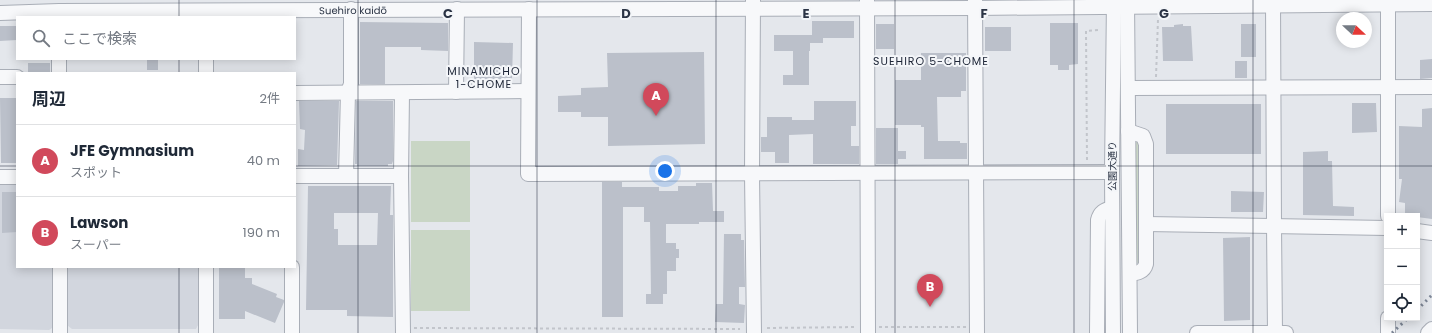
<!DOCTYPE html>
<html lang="ja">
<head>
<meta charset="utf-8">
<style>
	:root { --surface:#fff; --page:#f6f6f7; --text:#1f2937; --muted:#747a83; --line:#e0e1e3; --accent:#d1495b }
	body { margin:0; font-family:Poppins,"Noto Sans JP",sans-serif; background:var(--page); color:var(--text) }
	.controls { position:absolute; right:12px; bottom:12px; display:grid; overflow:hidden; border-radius:0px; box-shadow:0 2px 10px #0003 }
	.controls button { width:36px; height:36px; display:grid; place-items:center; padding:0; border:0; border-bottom:1px solid var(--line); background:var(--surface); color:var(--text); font:20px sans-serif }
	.compass { position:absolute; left:1336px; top:12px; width:36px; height:36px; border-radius:50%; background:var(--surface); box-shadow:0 2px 10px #0003; rotate:112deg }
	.you { position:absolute; left:665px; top:171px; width:14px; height:14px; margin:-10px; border:3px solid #fff; border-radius:50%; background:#1a73e8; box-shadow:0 0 0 6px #1a73e833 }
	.badge { display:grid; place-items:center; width:26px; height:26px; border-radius:50%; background:var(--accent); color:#fff; font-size:13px; font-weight:700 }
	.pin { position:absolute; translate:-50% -33px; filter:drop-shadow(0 1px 2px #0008) }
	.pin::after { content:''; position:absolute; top:21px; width:14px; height:12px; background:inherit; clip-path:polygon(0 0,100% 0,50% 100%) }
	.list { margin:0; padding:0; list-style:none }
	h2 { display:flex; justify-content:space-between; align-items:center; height:52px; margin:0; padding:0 16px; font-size:17px }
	h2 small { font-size:13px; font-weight:400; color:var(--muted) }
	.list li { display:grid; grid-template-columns:26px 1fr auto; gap:12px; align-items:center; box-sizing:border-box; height:72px; padding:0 16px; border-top:1px solid var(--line) }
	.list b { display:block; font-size:15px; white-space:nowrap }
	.list p { margin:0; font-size:13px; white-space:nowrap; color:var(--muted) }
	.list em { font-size:13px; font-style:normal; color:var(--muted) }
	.icon { flex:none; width:22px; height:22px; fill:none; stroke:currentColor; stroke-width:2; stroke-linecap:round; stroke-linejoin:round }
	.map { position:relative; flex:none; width:1432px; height:333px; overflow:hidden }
	.search { position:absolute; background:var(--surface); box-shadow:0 2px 10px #0003; left:16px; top:16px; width:280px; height:44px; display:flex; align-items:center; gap:10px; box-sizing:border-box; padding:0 14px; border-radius:0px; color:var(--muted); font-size:15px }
	.panel { position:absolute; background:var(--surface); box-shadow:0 2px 10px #0003; left:16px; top:72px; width:280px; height:196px; border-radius:0px }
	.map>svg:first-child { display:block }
	.built { fill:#d2d6de }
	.green { fill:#c9d6c5 }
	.building { fill:#bbc0ca; fill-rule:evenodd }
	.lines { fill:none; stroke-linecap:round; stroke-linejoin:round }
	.minor-casing { stroke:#a9aeb7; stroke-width:16 }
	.path { stroke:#c2c5cb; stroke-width:2; stroke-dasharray:3 3; stroke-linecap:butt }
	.minor { stroke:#f7f8fa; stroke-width:14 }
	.rail { stroke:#7d8696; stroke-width:3; stroke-dasharray:2 4; stroke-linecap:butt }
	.grid { fill:none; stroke:#2b3445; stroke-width:1; stroke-opacity:0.55 }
	.labels { text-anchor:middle; stroke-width:4; stroke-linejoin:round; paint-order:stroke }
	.street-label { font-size:10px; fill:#2b3445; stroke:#f4f6f9 }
	.neighbourhood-label { font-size:11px; letter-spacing:1px; fill:#1d2536; stroke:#f4f6f9 }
	.grid-label { font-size:13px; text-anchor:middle; font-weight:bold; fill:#2b3445; stroke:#f4f6f9; stroke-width:4; stroke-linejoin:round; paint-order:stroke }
</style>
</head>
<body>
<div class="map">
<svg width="1432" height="333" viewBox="0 0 1432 333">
	<rect width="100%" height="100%" fill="#e4e7ec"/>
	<!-- built -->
	<path class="built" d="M 0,183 L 17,183 L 17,267 L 55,267 L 55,326 L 49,330 L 0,329 Z
		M 67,267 L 200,267 L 199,323 L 196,329 L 72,329 L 67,325 Z"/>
	<!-- green -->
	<path class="green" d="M 1135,139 L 1141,144 L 1141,260 L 1135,265 Z
		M 411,141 L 470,141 L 470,222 L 411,222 Z
		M 411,230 L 470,230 L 470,311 L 411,311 Z"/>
	<!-- building -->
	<path class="building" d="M 812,21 L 854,21 L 854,38 L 823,38 L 823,43 L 810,43 L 810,51 L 809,51 L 809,85 L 783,85 L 783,75 L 793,75 L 793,51 L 774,51 L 774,35 L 812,35 Z
		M 360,22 L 448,23 L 448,51 L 421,50 L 421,47 L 385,47 L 385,84 L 360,84 Z
		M 1050,23 L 1078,23 L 1078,64 L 1069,65 L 1069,70 L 1058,70 L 1058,65 L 1050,65 Z
		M 876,24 L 894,24 L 894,49 L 876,49 Z
		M 1183,24 L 1183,26 L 1191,26 L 1193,61 L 1163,61 L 1162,27 L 1174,27 L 1174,25 Z
		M 1241,24 L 1256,24 L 1256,57 L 1241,57 Z
		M 0,26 L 17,26 L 17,40 L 0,41 Z
		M 985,27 L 1011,27 L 1011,51 L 985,51 Z
		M 474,42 L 513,43 L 512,79 L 474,79 Z
		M 704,52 L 705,144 L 608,146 L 608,117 L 581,117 L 581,112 L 558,112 L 558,96 L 581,95 L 581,88 L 608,87 L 607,53 Z
		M 921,53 L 966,53 L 966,91 L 961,91 L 961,97 L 937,97 L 938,141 L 960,141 L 960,143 L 967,143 L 967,159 L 924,159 L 924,127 L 921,127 L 921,125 L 895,125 L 895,80 L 921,80 Z
		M 147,59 L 158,59 L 158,70 L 147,70 Z
		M 1432,59 L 1432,78 L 1420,79 L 1420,60 Z
		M 1235,61 L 1247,61 L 1247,78 L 1235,78 Z
		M 28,63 L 50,63 L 50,72 L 28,72 Z
		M 0,98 L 17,98 L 17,163 L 1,163 Z
		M 299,101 L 339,101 L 337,165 L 298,166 L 298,149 L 304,150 L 305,130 L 300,129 Z
		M 356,101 L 393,101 L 393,161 L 392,164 L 388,164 L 388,166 L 357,166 L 357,164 L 355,164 Z
		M 814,101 L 856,101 L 856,126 L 851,126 L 851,146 L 859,146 L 859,164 L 813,164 L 813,134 L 789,135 L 789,163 L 775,163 L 775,152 L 761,152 L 761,137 L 767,137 L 767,117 L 792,117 L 792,120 L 814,120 Z
		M 1352,103 L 1376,103 L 1377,132 L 1352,133 Z
		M 1166,104 L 1261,104 L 1261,154 L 1166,154 Z
		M 1432,108 L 1432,219 L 1417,217 L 1417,216 L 1405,216 L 1405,203 L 1399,202 L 1402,179 L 1399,179 L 1399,126 L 1422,127 L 1422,109 Z
		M 876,128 L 898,128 L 898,151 L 906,151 L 906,159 L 898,159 L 898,164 L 876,164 Z
		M 1328,151 L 1328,161 L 1332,161 L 1333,206 L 1354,207 L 1354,216 L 1303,215 L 1303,152 Z
		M 602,182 L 622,182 L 622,187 L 659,187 L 659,191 L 678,191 L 678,186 L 696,186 L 696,183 L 712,183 L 713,211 L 724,211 L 724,222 L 699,222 L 699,224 L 666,224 L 666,243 L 676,243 L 676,249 L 679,249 L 679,258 L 676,258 L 676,271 L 667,271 L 667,294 L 663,294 L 663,304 L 646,304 L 646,294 L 651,294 L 650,222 L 644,222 L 644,207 L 623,207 L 623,317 L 602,317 Z
		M 308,186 L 391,186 L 390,215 L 393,215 L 393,317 L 347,316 L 347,310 L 306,310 ZM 334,213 L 378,213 L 377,245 L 338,245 L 338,229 L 334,229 Z
		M 1231,191 L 1264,192 L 1263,212 L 1231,212 Z
		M 2,192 L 17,192 L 17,232 L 2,233 Z
		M 724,234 L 741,234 L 741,240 L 744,240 L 745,287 L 739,287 L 739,304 L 745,305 L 744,323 L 715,322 L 716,304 L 723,304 Z
		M 1250,237 L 1250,320 L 1224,321 L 1223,238 Z
		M 219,267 L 245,267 L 245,278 L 252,278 L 252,284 L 277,294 L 276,297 L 284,300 L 284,302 L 275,323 L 245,311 L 245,319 L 219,319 Z"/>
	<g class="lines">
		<!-- minor casing -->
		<g class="minor-casing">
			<g id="minor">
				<path d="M 753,0 L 752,174 L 754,333"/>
				<path d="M 867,0 L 868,333"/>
				<path d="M 975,0 L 977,333"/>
				<path d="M 1127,0 L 1130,333"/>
				<path d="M 1273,0 L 1274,225 L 1275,332"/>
				<path d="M 1388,0 L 1388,216"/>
				<path d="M 529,9 L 528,174 L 1112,172"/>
				<path id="s1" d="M 0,13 L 59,11 L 975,8 L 1432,4"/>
				<path d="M 206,59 L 206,73"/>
				<path d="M 59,73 L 59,59"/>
				<path d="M 0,77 L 17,77"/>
				<path d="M 1128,88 L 1432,87"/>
				<path d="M 456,92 L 457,9"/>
				<path d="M 295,93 L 528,91"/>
				<path d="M 402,93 L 401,176 L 403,333"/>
				<path d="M 1128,131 L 1143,136 L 1146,144 L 1146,264 C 1144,272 1137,273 1130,274"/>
				<path d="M 295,176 L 401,176"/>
				<path d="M 346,176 L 348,92 L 351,84 L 351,9"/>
				<path d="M 0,177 L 17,177"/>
				<path d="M 1146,224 L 1387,228"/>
				<path d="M 1417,231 L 1432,233"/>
				<path d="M 60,267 L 60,333"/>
				<path d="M 206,267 L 206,333"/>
				<path d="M 292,267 L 292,333"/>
				<path d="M 1388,318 L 1388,333"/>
				<path d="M 1097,333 L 1098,220 C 1100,212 1104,210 1112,208"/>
				<path d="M 1113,333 L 1112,172 L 1114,0"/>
				<path d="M 1197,333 L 1286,333"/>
				<path d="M 1428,333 L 1432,329"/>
			</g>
		</g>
		<!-- path -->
		<path class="path" d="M 1156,77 L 1158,19
			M 1087,160 L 1086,31 L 1098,30
			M 879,327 L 966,327
			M 414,328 L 740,329
			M 767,328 L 857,327"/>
		<!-- minor -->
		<use href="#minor" class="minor"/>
		<!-- rail -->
		<path class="rail" d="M 1417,310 L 1432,295
			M 1392,333 L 1408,318"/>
	</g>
	<!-- grid -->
	<path class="grid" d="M 179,0 L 179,17M 358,0 L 358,333M 537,0 L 537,333M 716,0 L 716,333M 895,0 L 895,333M 1074,0 L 1074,333M 1253,0 L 1253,333M 179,59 L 179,73M 0,166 L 17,166M 295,166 L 1432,166M 179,267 L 179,333"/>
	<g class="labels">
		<!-- street labels -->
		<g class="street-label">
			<text dy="4" stroke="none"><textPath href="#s1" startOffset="353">Suehiro kaidō</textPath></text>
			<text transform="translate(1112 166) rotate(-90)" y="4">公園大通り</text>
		</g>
		<!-- neighbourhood labels -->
		<g class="neighbourhood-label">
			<text x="931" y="65">SUEHIRO 5-CHOME</text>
			<text x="484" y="75">MINAMICHO<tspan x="484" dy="13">1-CHOME</tspan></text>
		</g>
	</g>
	<g class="grid-label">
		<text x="448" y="18">C</text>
		<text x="626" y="18">D</text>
		<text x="806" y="18">E</text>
		<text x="984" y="18">F</text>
		<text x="1164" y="18">G</text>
	</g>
</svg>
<div class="controls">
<button>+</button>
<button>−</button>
<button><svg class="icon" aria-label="locate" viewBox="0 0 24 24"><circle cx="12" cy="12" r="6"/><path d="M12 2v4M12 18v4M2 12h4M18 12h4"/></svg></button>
</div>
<svg class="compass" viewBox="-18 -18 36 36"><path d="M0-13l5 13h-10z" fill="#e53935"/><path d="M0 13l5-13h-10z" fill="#747a83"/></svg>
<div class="you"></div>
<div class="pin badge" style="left:656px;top:116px">A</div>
<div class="pin badge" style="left:930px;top:307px">B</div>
<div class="search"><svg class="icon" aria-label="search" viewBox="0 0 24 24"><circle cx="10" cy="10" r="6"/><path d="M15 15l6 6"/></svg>ここで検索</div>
<section class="panel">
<h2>周辺<small>2件</small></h2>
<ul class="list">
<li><span class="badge">A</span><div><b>JFE Gymnasium</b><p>スポット</p></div><em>40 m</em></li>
<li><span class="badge">B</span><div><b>Lawson</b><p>スーパー</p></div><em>190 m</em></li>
</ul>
</section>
</div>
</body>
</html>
